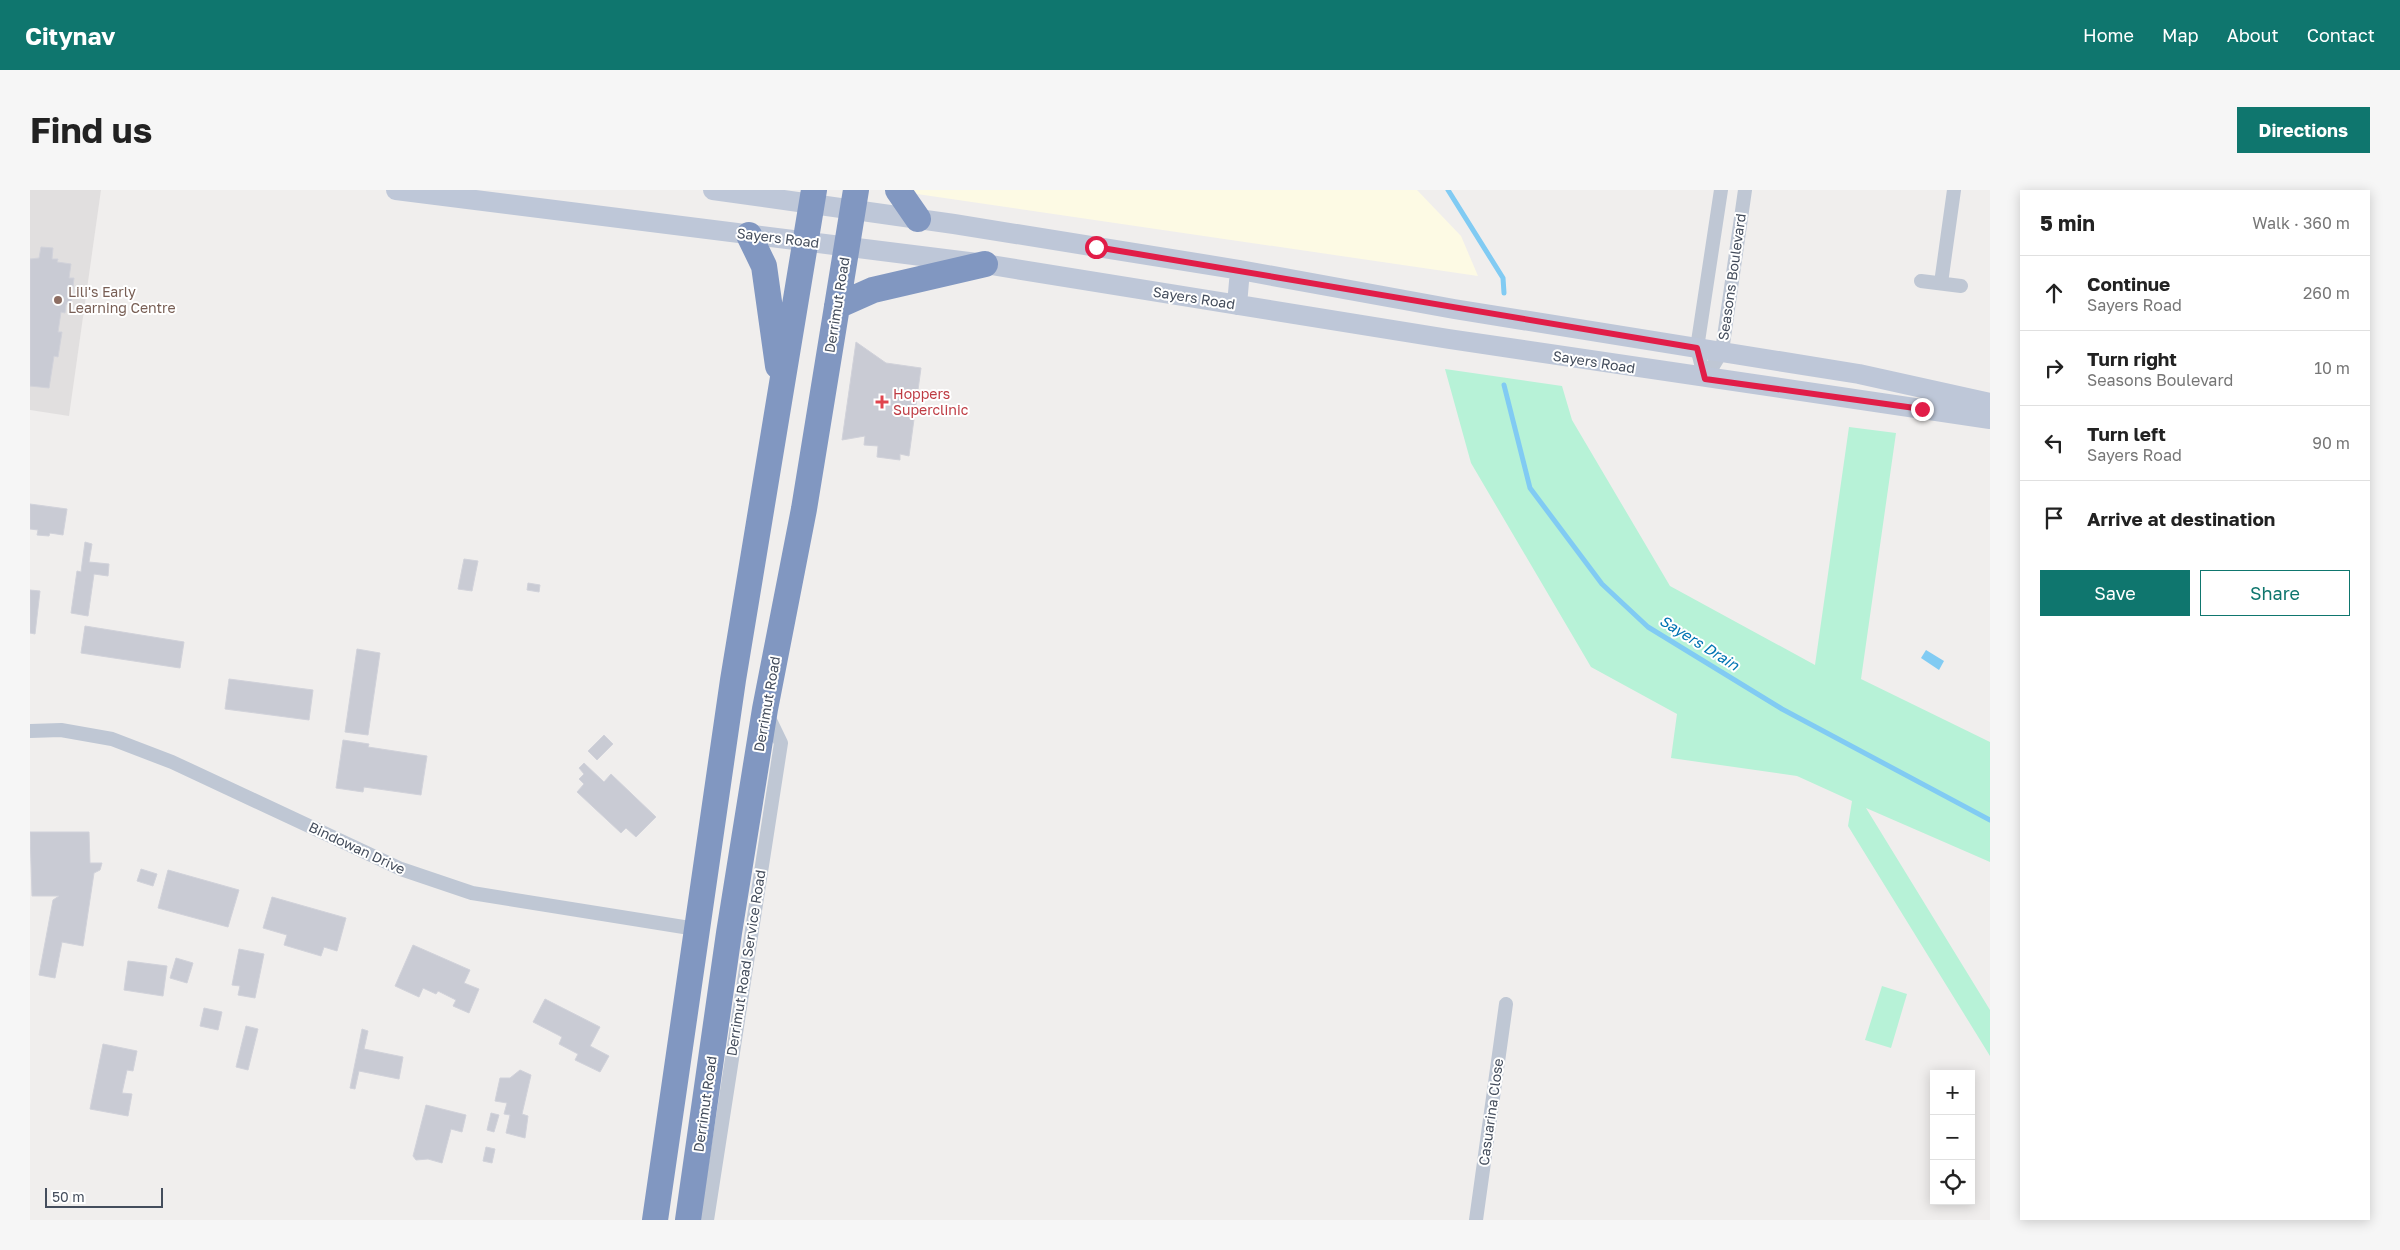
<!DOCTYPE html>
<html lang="en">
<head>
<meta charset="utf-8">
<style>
	:root { --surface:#fff; --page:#f6f6f6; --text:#222; --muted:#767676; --line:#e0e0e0; --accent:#0f766e }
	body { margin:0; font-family:"Golos Text",sans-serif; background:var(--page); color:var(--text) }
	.controls { position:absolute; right:15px; bottom:15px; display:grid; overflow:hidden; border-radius:0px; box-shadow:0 2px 12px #0003 }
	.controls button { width:45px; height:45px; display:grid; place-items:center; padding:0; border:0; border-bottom:1px solid var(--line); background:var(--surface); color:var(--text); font:25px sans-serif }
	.scale { position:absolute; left:15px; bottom:12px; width:118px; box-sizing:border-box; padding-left:5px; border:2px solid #444d5c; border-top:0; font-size:14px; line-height:18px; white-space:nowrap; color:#444d5c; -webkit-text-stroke:4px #fff; paint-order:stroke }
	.stop { position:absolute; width:15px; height:15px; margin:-11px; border:4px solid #e11d48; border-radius:50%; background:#fff }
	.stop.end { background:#e11d48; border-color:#fff; box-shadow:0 1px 5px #0008 }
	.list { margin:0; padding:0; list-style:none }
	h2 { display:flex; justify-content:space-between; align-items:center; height:65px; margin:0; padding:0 20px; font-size:21px }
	h2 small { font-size:16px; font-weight:400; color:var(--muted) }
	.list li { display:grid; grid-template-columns:32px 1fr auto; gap:15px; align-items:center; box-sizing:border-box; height:75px; padding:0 20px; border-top:1px solid var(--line) }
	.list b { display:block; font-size:19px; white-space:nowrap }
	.list p { margin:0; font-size:16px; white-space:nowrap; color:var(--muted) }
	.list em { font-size:16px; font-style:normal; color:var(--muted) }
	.actions { display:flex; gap:10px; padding:15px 20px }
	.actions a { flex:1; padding:11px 0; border:1px solid var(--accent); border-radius:0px; text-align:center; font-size:18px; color:var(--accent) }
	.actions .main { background:var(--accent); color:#fff }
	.icon { flex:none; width:28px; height:28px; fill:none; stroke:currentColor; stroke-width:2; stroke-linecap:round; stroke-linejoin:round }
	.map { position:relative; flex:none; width:1960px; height:1030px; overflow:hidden; border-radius:0px }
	header { display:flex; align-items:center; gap:30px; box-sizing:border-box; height:70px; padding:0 25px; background:var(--accent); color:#fff }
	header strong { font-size:24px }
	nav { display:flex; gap:28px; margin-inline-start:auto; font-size:18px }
	.intro { display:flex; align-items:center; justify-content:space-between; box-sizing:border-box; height:120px; padding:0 30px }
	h1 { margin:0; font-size:35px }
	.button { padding:12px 22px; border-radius:0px; background:var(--accent); color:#fff; font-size:18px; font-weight:700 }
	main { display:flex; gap:30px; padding:0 30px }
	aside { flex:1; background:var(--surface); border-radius:0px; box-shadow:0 2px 12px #0003 }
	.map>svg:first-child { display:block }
	.commercial { fill:#fdfae4 }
	.education { fill:#e1dfdf }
	.green { fill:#b7f2d7 }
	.water { fill:#81cbf3 }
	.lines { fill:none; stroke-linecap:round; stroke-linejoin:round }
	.stream { stroke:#81cbf3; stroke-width:5 }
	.building { fill:#c9cbd4; stroke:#d1d2da }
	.street { stroke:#bfc7d4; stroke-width:14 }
	.secondary { stroke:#bec7d8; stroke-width:20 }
	.highway { stroke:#8197c1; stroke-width:26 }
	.route { stroke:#e11d48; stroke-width:6 }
	.education-dot { fill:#8d6e63; stroke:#fff; stroke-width:2 }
	.health-dot { fill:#e0444e; stroke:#fff; stroke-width:2 }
	.labels { text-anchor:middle; stroke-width:4; stroke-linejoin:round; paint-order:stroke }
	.street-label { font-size:14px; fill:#444d5c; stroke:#fff }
	.education-label { font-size:14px; fill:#785e54; stroke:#fff; text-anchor:start }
	.health-label { font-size:14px; fill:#be3a42; stroke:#fff; text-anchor:start }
	.water-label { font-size:15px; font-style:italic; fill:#0074b3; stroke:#fff }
</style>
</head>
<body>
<header>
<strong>Citynav</strong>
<nav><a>Home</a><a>Map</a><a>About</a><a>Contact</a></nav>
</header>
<div class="intro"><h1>Find us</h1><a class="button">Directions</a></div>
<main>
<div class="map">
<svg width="1960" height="1030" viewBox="0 0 1960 1030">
	<rect width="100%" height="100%" fill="#f0eeed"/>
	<!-- commercial -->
	<path class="commercial" d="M 884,0 L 1387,0 L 1431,46 L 1448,86 L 887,4 Z"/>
	<!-- education -->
	<path class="education" d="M 0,0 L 71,0 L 39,226 L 0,220 Z"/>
	<!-- green -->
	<path class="green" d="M 1415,179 L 1532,196 L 1542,230 L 1640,396 L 1785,475 L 1819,237 L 1866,243 L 1831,489 L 1960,552 L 1960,672 L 1836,618 L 1960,820 L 1960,866 L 1818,636 L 1822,611 L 1767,586 L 1641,568 L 1647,524 L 1561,477 L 1441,273 Z
		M 1852,796 L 1877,804 L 1861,858 L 1835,850 Z"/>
	<!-- water -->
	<path class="water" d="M 1896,460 L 1914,471 L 1909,480 L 1891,468 Z"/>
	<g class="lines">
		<!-- stream -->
		<path class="stream" d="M 1418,0 L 1473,88 L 1474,103
			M 1474,195 L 1500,298 L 1572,394 L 1618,437 L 1752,519 L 1960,630"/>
	</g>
	<!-- building -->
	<path class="building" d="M 11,57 L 23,58 L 22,69 L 28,69 L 27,72 L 41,74 L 39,88 L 44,88 L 41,115 L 36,114 L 35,123 L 31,122 L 28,142 L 32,142 L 28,167 L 24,166 L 19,198 L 0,196 L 0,69 L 9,68 Z
		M 826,152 L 856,173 L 891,178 L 879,266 L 870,264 L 870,270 L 847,267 L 848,256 L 834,255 L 835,246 L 812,250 Z
		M 0,314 L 37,319 L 33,345 L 20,343 L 19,346 L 7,345 L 8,340 L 0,339 Z
		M 55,352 L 62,354 L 59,372 L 79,374 L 78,386 L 64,384 L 58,426 L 41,423 L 47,381 L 51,382 Z
		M 434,369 L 448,371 L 442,401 L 428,399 Z
		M 498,393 L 510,395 L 509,402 L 497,400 Z
		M 0,400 L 10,401 L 5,444 L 0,443 Z
		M 55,436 L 154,452 L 150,478 L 51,463 Z
		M 327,459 L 350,463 L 338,545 L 315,542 Z
		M 199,489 L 283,500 L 279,530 L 195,519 Z
		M 574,545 L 583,554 L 567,570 L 558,561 Z
		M 313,550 L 339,554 L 338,557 L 397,566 L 391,605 L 334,597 L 333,602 L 306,598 Z
		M 554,573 L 574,592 L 581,584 L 626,627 L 606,647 L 596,638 L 591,643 L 547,602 L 554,594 L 549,589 L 554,584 L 549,578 Z
		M 0,642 L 59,642 L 60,673 L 72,673 L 70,680 L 64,683 L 53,756 L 32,752 L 25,788 L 9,785 L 23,710 L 29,706 L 2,706 Z
		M 111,679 L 127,684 L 123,696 L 107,691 Z
		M 138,680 L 209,700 L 198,737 L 128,718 Z
		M 242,707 L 316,728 L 307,761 L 294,757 L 291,766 L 254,755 L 257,745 L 233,738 Z
		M 383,755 L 440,780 L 434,793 L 449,799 L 439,823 L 423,816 L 426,810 L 408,801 L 406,804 L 393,798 L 389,807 L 365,796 Z
		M 209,759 L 234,764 L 225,808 L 208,805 L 210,796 L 202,795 Z
		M 146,768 L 163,773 L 157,793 L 140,788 Z
		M 98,771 L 137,776 L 133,806 L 94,800 Z
		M 515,809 L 570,837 L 560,856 L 579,866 L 570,882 L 545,870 L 548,864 L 529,854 L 532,847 L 503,832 Z
		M 174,818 L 192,822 L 188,840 L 170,836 Z
		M 216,836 L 228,839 L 218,880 L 206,877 Z
		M 332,839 L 338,841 L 334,859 L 373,867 L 369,889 L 329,881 L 325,899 L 320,898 Z
		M 73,854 L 107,861 L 103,881 L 97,880 L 92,903 L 102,904 L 98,926 L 60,919 Z
		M 490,880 L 501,885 L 492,924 L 498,926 L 495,948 L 476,943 L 480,925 L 474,924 L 477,913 L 465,911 L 470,888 L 480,888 Z
		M 396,915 L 436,925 L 432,942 L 421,939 L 412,973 L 398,969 L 386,970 L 383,966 Z
		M 461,923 L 469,925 L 464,942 L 457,940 Z
		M 456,957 L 465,959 L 462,973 L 453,971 Z"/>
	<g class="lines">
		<!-- street -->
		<path class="street" d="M 1891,91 L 1931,96
			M 1911,93 L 1924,0
			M 1675,189 L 1692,161 L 1715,0
			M 1675,189 L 1667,158 L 1691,0
			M 0,541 L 31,540 L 82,549 L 142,572 L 371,679 L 442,703 L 666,739
			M 677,1030 L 751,553 L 737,524
			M 1446,1030 L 1476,814"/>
		<!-- secondary -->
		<path class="secondary" d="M 366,0 L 955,74 L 1419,149 L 1960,229
			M 683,0 L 924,34 L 1210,80 L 1424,119 L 1829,184 L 1960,213
			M 1207,115 L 1210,80"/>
		<!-- highway -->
		<path class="highway" d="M 868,0 L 888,29
			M 719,45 L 734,76 L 748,176
			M 807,116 L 843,100 L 955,74
			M 625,1030 L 703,490 L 784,0
			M 658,1030 L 699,743 L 735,519 L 774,319 L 826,0"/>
	</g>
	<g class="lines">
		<!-- route -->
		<path class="route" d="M 1066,57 L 1667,158 L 1675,189 L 1892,219"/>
	</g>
	<!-- markers -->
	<circle class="education-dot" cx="28" cy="110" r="5"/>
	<path class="health-dot" d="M849.5 204.5h5v5h5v5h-5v5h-5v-5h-5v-5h5z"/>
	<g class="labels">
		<!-- street labels -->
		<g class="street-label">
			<text transform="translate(748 48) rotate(7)" y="5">Sayers Road</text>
			<text transform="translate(1702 87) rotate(-82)" y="5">Seasons Boulevard</text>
			<text transform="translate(1164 108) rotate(9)" y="5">Sayers Road</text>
			<text transform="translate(807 115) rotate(-81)" y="5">Derrimut Road</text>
			<text transform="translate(1564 172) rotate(9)" y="5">Sayers Road</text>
			<text transform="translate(737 514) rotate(-80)" y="5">Derrimut Road</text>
			<text transform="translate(327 658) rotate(25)" y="5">Bindowan Drive</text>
			<text transform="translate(716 773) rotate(-81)" y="5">Derrimut Road Service Road</text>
			<text transform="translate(675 914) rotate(-82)" y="5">Derrimut Road</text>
			<text transform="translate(1461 922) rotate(-82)" y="5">Casuarina Close</text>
		</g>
		<!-- education labels -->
		<g class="education-label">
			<text x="38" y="107">Lili's Early<tspan x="38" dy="16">Learning Centre</tspan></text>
		</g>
		<!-- health labels -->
		<g class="health-label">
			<text x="863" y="209">Hoppers<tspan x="863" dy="16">Superclinic</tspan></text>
		</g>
		<!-- water labels -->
		<g class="water-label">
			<text transform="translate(1669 453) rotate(32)" y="5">Sayers Drain</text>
		</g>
	</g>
</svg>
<div class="controls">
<button>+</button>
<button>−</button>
<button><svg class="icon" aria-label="locate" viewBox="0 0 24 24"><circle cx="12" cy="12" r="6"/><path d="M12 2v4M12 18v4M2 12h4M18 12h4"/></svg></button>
</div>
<div class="scale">50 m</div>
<div class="stop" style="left:1066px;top:57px"></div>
<div class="stop end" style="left:1892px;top:219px"></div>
</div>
<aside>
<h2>5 min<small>Walk · 360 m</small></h2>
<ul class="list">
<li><svg class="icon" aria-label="ahead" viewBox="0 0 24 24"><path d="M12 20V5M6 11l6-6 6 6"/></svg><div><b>Continue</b><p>Sayers Road</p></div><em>260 m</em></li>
<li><svg class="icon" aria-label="right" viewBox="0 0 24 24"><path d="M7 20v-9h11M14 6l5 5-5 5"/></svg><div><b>Turn right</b><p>Seasons Boulevard</p></div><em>10 m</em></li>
<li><svg class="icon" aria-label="left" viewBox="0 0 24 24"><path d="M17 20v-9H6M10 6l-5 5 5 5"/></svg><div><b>Turn left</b><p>Sayers Road</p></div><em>90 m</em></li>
<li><svg class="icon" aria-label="arrive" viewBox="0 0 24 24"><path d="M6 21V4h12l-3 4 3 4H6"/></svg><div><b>Arrive at destination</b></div></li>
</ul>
<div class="actions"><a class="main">Save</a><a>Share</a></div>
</aside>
</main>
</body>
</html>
